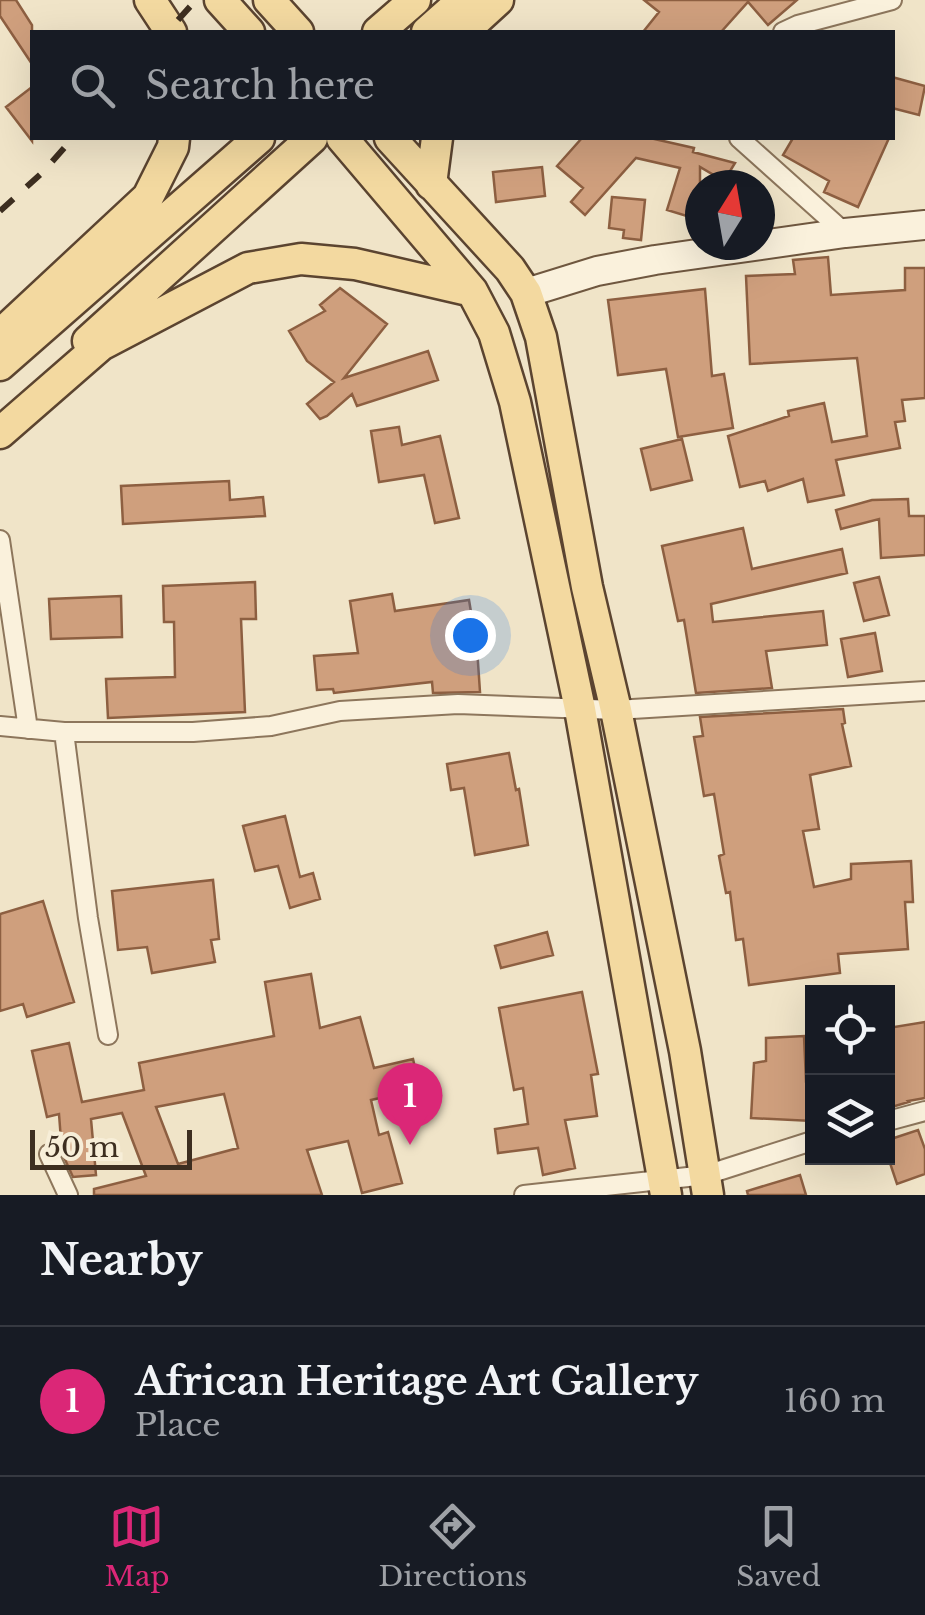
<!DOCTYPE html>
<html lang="en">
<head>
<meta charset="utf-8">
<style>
	:root { --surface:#171b24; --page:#20242c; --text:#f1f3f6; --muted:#9ea1a6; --line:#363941; --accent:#db2777 }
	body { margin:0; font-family:"Libre Baskerville",serif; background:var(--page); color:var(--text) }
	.controls { position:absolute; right:30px; bottom:30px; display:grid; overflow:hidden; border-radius:0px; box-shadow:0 10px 40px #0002 }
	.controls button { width:90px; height:90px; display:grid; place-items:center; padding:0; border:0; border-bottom:2px solid var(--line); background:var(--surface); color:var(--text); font:50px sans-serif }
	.compass { position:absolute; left:685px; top:170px; width:90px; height:90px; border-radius:50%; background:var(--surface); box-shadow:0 10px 40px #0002; rotate:11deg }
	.scale { position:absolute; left:30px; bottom:25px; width:162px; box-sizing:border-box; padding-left:10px; border:5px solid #3d2e20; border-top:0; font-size:28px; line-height:35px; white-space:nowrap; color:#3d2e20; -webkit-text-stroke:8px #f7eed8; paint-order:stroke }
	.you { position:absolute; left:470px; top:635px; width:35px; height:35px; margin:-25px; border:8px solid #fff; border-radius:50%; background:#1a73e8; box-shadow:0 0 0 15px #1a73e833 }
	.badge { display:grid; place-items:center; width:65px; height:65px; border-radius:50%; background:var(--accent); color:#fff; font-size:32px; font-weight:700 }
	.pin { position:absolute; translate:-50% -82px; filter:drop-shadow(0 2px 5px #0008) }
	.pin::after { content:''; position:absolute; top:52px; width:35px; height:30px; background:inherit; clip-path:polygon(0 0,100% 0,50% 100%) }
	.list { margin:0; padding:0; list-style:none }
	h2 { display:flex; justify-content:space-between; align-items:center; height:130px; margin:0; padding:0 40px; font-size:42px }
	h2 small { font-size:32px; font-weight:400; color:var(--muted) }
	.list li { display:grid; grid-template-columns:65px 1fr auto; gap:30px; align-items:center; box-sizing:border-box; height:150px; padding:0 40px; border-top:2px solid var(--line) }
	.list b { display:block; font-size:38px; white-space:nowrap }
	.list p { margin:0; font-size:32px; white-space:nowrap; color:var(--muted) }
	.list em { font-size:32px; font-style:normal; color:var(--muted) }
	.icon { flex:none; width:55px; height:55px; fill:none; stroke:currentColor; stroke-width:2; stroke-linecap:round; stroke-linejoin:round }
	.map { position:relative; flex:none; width:925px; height:1195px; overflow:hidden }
	.search { position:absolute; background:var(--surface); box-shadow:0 10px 40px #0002; left:30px; right:30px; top:30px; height:110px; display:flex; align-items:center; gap:25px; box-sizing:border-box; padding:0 35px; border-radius:0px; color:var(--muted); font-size:38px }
	.sheet { height:280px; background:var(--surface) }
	nav { display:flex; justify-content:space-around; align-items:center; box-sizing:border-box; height:140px; border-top:2px solid var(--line); background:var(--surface); font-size:28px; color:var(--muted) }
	nav a { display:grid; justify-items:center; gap:5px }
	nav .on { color:var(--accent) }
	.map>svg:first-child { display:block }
	.building { fill:#cf9f7d; stroke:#8d5f41; stroke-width:2.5; fill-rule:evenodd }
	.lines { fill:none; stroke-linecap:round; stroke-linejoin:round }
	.street-casing { stroke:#8d765c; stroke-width:22 }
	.secondary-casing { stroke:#6f573f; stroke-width:32 }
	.primary-casing { stroke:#5b4430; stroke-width:35 }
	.street { stroke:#faf1dc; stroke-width:18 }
	.secondary { stroke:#faf1dc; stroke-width:28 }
	.primary { stroke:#f3d9a0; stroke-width:30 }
	.rail { stroke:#3d2e20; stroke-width:6; stroke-dasharray:18 18; stroke-linecap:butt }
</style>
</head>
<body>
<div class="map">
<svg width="925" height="1195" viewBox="0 0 925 1195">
	<rect width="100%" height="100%" fill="#f0e4c8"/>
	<!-- building -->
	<path class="building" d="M 0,0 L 16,0 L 32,25 L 32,64 L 0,16 Z
		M 644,0 L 797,0 L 768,25 L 748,2 L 721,32 L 643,32 L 659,12 Z
		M 892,77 L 925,86 L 919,115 L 892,108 Z
		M 32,87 L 32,141 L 6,107 Z
		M 582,138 L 650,138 L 694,148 L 693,152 L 735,163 L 724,181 L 700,167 L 700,220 L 667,210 L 680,168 L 636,158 L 585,215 L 571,202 L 583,188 L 557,166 Z
		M 793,138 L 889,138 L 858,207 L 824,192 L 829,181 L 783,155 Z
		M 542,167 L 545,196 L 496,202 L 493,172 Z
		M 612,197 L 645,200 L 641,240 L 623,238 L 624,230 L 609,228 Z
		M 828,257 L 831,295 L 905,290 L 905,268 L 925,268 L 925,398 L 902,400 L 905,421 L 895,422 L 900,448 L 836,460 L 844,495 L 808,502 L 803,479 L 768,491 L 765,481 L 740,487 L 728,436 L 789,416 L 788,411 L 824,403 L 832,442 L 867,436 L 857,358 L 750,364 L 746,276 L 795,274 L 793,260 Z
		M 340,288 L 387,324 L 344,378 L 428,351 L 438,380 L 357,406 L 352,394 L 327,416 L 320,419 L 307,404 L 334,382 L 307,361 L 289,331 L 325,311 L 320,305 Z
		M 705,289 L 712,376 L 724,374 L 733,428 L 678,437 L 666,369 L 618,375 L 608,300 Z
		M 399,427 L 402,445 L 440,436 L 459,518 L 435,523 L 424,475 L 379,482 L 371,431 Z
		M 682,439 L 692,480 L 651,490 L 641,449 Z
		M 229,481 L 230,500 L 263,497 L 265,516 L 123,524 L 121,486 Z
		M 908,499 L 909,516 L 925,516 L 925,555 L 881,558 L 879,519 L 841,529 L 836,510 L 872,500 Z
		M 743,528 L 752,569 L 842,549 L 847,573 L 711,604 L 713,622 L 823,611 L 827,645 L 766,651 L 772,688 L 696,693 L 684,620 L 678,621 L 662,546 Z
		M 879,577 L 889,615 L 864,621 L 854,583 Z
		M 255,582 L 256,619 L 241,619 L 245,712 L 108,718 L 106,679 L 175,677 L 174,622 L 164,622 L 163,586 Z
		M 392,594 L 395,611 L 469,600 L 477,648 L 480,692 L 433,693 L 432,682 L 334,693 L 333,689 L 317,690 L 314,656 L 358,653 L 350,601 Z
		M 121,596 L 122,637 L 51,639 L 49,599 Z
		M 875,633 L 882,671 L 848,677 L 841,639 Z
		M 843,709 L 845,723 L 842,724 L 851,766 L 810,775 L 819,829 L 803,831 L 814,887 L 851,879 L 851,864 L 911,861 L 913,902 L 905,902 L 908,949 L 838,954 L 840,973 L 749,985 L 743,939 L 736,940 L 730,892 L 726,893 L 719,856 L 724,854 L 714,794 L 704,796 L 694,737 L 703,736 L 700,717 Z
		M 509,753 L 516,790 L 519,789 L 528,845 L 475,855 L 464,788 L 451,790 L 447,764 Z
		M 285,816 L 300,877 L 313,873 L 320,899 L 290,908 L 278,866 L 255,871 L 243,826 Z
		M 213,880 L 219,939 L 211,940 L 215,962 L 152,973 L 147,947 L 118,950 L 112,891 Z
		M 43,901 L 74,1002 L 27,1017 L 23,1004 L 0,1011 L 0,914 Z
		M 547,932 L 553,955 L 501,968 L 495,946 Z
		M 311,974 L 320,1028 L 360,1017 L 374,1068 L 413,1059 L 420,1089 L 371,1100 L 379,1135 L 388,1132 L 402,1183 L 362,1193 L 348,1141 L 307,1150 L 322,1195 L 94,1195 L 94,1189 L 146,1176 L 122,1113 L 91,1119 L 96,1175 L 73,1177 L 62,1153 L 59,1114 L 47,1117 L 32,1051 L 69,1043 L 82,1102 L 144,1090 L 139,1063 L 274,1036 L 265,982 ZM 224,1094 L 238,1148 L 178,1164 L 156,1107 Z
		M 582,992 L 598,1074 L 591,1075 L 597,1116 L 565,1120 L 575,1168 L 543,1175 L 538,1148 L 498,1153 L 495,1129 L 528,1124 L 523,1088 L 514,1090 L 499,1008 Z
		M 925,1022 L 925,1098 L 908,1101 L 909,1102 L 888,1108 L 888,1028 Z
		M 804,1036 L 806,1081 L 812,1079 L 812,1121 L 751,1118 L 754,1063 L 766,1061 L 766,1038 Z
		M 918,1130 L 925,1149 L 925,1174 L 897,1184 L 888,1157 L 888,1140 Z
		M 800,1175 L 806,1195 L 748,1195 L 747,1191 Z"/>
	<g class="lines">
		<!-- street casing -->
		<g class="street-casing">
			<path id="street" d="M 783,32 L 798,25 L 892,0
				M 739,138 L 845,233
				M 0,540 L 28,729
				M 0,726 L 64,732 L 193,732 L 271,726 L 340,711 L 407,707 L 458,704 L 616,710 L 925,691
				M 64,732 L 88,918 L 108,1035
				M 888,1121 L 925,1111
				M 49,1154 L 68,1195
				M 524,1195 L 706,1175 L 812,1141"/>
		</g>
		<!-- secondary casing -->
		<g class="secondary-casing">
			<path id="secondary" d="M 526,293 L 597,271 L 655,260 L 845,233 L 925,225"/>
		</g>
		<!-- primary casing -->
		<g class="primary-casing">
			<path id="primary" d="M 150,0 L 171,32
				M 220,0 L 249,32
				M 269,0 L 298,32
				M 378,32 L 415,0
				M 427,32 L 463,0
				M 463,32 L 498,0
				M 342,138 L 472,291 L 494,333 L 515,402 L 580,709 L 666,1195
				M 390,138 L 510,269 L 526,293 L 541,337 L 587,587 L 616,710 L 685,1051 L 708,1195
				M 431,184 L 437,138
				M 0,335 L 148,197 L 173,147 L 174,138
				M 88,341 L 312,138
				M 0,365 L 259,138
				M 0,433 L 101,345 L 248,268 L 301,259 L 355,264 L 472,291"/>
		</g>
		<!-- street -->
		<use href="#street" class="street"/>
		<!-- secondary -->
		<use href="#secondary" class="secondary"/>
		<!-- primary -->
		<use href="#primary" class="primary"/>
		<!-- rail -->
		<path class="rail" d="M 178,20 L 196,0
			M 0,211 L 43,172 L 73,138"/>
	</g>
</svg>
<div class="controls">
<button><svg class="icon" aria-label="locate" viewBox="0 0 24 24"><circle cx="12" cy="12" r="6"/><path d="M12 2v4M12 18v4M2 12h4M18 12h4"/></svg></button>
<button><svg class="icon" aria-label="layers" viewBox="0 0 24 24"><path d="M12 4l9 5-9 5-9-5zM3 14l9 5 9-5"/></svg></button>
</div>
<svg class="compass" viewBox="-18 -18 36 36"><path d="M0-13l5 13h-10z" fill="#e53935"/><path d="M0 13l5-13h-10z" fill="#9ea1a6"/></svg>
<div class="scale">50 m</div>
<div class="you"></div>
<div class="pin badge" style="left:410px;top:1145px">1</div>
<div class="search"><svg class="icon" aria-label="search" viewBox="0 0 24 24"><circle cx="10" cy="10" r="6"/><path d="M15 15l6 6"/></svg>Search here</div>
</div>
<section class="sheet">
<h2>Nearby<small></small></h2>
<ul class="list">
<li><span class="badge">1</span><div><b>African Heritage Art Gallery</b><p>Place</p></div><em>160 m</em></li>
</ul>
</section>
<nav>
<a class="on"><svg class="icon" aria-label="map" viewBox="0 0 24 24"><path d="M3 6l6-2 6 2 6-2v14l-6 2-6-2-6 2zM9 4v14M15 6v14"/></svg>Map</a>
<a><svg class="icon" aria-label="directions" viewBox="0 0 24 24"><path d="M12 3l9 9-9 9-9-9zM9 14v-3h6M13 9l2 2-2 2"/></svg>Directions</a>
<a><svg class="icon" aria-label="saved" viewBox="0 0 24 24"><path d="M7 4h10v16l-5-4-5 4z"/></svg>Saved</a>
</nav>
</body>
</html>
